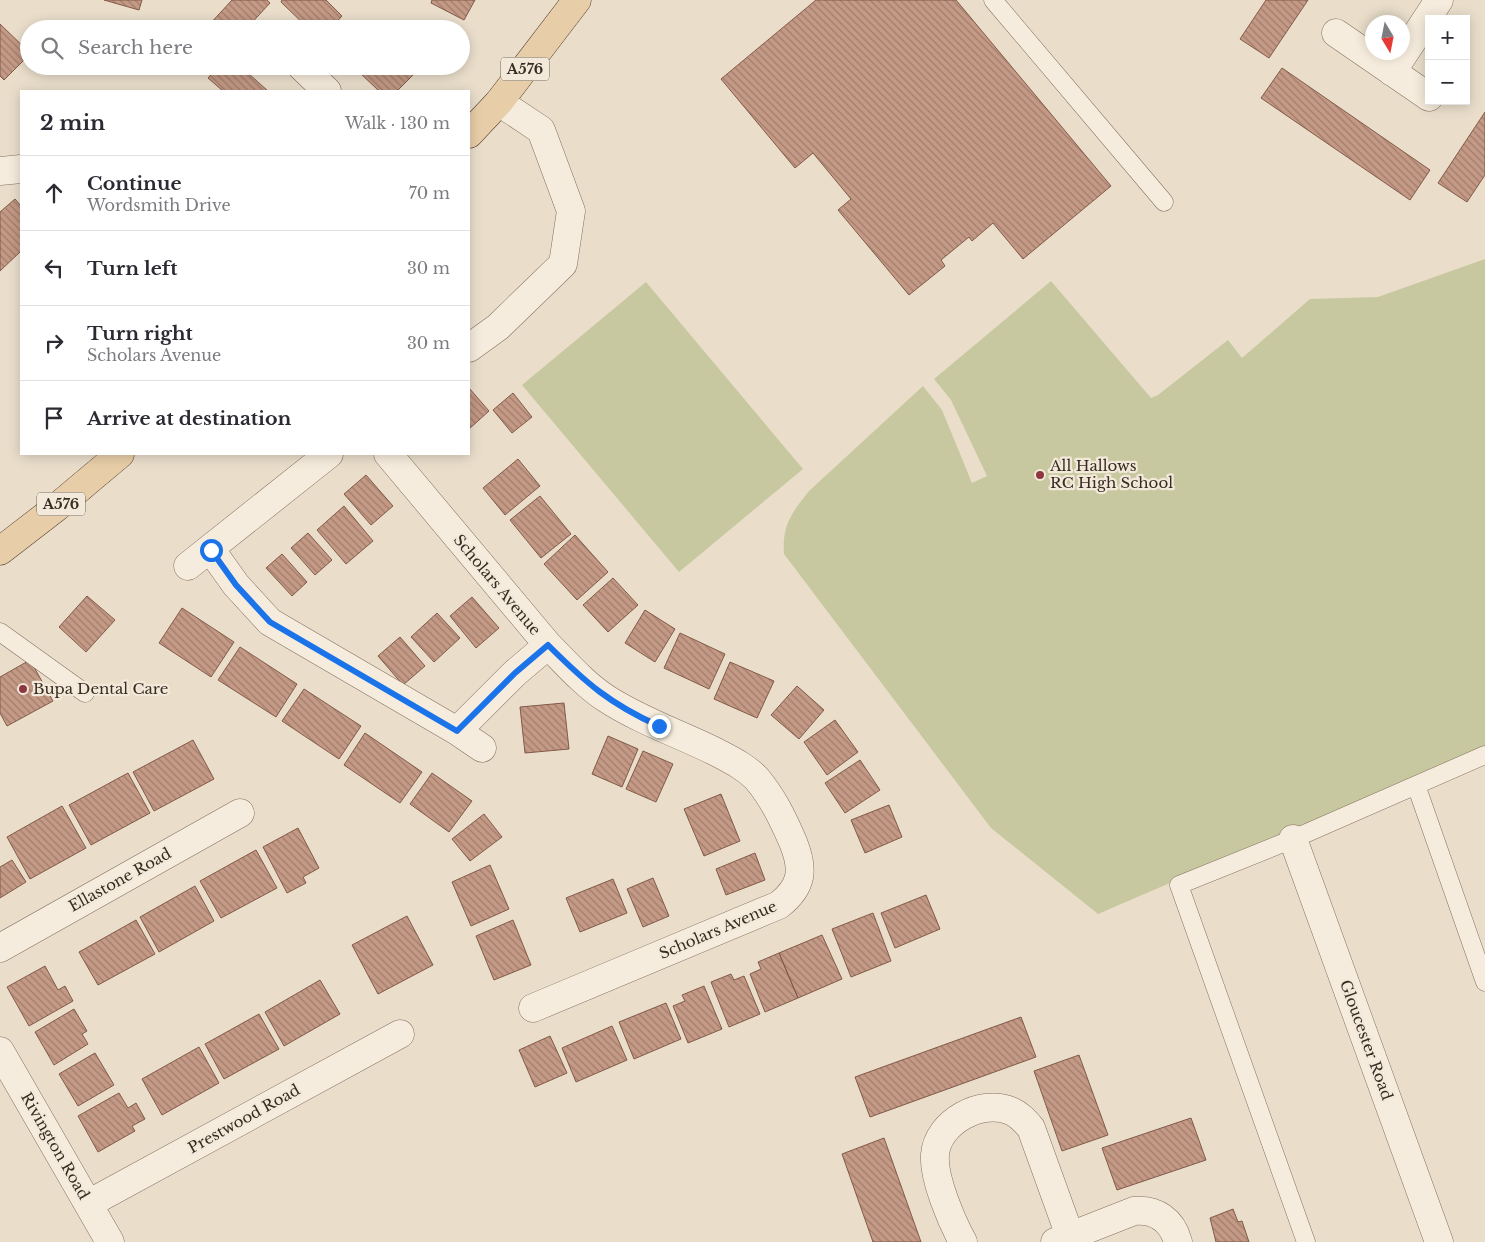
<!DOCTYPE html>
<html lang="en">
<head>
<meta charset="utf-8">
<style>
	:root { --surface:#fff; --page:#f2f2f3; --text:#2b2b33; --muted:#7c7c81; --line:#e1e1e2 }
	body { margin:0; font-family:"Libre Baskerville",serif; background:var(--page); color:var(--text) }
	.controls { position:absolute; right:15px; top:15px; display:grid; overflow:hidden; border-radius:0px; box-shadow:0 2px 12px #0003 }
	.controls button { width:45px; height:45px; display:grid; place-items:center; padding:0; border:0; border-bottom:1px solid var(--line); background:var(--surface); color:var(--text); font:25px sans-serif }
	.compass { position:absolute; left:1365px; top:15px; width:45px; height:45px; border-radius:50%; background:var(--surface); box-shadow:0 2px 12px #0003; rotate:170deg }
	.stop { position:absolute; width:15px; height:15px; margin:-11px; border:4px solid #1a73e8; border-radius:50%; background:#fff }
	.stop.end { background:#1a73e8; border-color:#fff; box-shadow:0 1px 5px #0008 }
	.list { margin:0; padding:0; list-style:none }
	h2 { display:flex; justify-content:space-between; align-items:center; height:65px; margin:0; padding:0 20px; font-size:21px }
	h2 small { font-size:16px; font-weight:400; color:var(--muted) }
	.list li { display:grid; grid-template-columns:32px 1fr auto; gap:15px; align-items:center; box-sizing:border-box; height:75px; padding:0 20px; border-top:1px solid var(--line) }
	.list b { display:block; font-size:19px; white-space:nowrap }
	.list p { margin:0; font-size:16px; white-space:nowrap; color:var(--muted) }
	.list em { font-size:16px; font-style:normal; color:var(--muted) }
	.icon { flex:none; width:28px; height:28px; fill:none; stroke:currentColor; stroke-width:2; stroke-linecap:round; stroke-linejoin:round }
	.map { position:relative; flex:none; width:1485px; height:1242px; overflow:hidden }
	.search { position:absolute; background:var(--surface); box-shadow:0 2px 12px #0003; left:20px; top:20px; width:450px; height:55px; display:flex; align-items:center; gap:12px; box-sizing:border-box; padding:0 18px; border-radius:28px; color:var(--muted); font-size:19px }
	.panel { position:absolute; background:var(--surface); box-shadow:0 2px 12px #0003; left:20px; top:90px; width:450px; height:365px; border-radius:0px }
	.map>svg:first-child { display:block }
	.green { fill:#c7c89f }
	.building { fill:url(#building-back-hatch); stroke:#825a49 }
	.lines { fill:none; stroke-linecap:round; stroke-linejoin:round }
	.service-casing { stroke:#857061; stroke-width:19 }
	.minor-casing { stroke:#857061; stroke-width:29 }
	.primary-casing { stroke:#544034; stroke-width:29 }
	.service { stroke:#f6ecdd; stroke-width:18 }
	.minor { stroke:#f6ecdd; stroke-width:28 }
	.primary { stroke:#e8cea8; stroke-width:28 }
	.route { stroke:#1a73e8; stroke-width:6 }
	.poi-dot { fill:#8e3741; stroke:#f3e9da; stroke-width:2 }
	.labels { text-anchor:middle; stroke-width:4.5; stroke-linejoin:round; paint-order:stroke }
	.shield { fill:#f3e9da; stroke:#706459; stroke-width:1 }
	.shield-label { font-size:14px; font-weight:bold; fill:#382b22 }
	.poi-label { font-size:15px; fill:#382b22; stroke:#f3e9da; text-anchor:start }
	.street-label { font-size:15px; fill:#382b22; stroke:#f3e9da }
</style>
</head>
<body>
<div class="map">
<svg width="1485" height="1242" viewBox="0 0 1485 1242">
	<defs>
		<pattern id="building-back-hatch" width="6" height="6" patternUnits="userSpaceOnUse" patternTransform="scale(1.25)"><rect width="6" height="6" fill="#c49985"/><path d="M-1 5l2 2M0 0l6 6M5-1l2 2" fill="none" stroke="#a07d6c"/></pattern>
	</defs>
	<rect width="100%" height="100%" fill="#eadecb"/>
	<!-- green -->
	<path class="green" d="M 1485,259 L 1485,747 L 1098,914 L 991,828 L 784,554 C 782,525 791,514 809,491 L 923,386 L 942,410 L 972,483 L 987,476 L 951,400 L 934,379 L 1051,281 L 1151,398 L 1158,395 L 1228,340 L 1242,358 L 1310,299 L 1378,297 Z
		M 646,282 L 803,469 L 679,572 L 522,385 Z"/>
	<!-- building -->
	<path class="building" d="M 104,0 L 142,0 L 139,10 Z
		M 232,0 L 267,0 L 270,3 L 246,29 L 214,29 L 209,25 Z
		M 282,0 L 326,0 L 342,16 L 330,29 L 309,29 L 281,2 Z
		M 432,0 L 475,0 L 464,20 L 431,3 Z
		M 816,0 L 956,0 L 1111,186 L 1023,259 L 993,223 L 972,241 L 969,237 L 941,260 L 945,266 L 909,295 L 838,210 L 851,199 L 813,153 L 795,168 L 721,79 Z
		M 1266,0 L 1308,0 L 1269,58 L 1240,39 Z
		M 0,24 L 29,52 L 29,55 L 4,80 L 0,76 Z
		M 219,66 L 240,66 L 268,91 L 223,91 L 208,78 Z
		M 364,66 L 422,66 L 397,91 L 379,91 L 359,72 Z
		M 1282,68 L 1430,170 L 1410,200 L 1261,98 Z
		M 1485,112 L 1485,175 L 1467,202 L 1438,183 Z
		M 15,199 L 21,206 L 21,251 L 0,271 L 0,212 Z
		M 469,388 L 489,411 L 469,429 Z
		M 513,393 L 532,417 L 512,433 L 493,410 Z
		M 518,459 L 540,486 L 505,515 L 483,488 Z
		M 366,475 L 393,506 L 371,525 L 344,494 Z
		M 540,496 L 571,534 L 541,558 L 510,520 Z
		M 344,506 L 373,541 L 346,564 L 317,530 Z
		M 308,533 L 332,560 L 315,575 L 291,548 Z
		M 575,535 L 608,572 L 577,600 L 544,564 Z
		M 282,554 L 307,582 L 292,596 L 266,568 Z
		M 613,578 L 638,605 L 608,632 L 583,605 Z
		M 87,596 L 115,620 L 86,652 L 59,627 Z
		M 472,597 L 499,628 L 476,648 L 450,616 Z
		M 182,608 L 234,642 L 211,677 L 159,643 Z
		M 645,610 L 675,629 L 655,662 L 625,643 Z
		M 437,613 L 460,638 L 434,662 L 411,637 Z
		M 680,633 L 725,654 L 709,689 L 664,668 Z
		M 400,637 L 425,666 L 403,685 L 378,656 Z
		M 240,647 L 297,684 L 276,717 L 218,680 Z
		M 30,660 L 53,701 L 7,726 L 0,713 L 0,677 Z
		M 730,662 L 774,681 L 757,718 L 714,699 Z
		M 797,686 L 824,710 L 799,739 L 771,715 Z
		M 304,689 L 361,726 L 339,759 L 282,721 Z
		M 564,703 L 569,749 L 525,753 L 520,707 Z
		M 835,720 L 858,752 L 827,775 L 804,742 Z
		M 365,733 L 422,772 L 400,803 L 344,765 Z
		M 608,736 L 638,749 L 622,787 L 592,774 Z
		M 193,740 L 214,779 L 154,811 L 133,772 Z
		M 643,751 L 673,764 L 656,802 L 626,789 Z
		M 860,760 L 880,790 L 845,813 L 825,783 Z
		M 128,773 L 150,813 L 91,845 L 69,805 Z
		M 432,773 L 472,801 L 449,832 L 410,804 Z
		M 721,794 L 740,841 L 704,856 L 684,809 Z
		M 889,805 L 902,837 L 865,853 L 851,820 Z
		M 62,806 L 86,848 L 30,879 L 7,837 Z
		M 484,814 L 502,837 L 470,861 L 452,839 Z
		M 298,828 L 319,868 L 303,877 L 306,883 L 287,893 L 263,847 Z
		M 256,850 L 277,888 L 221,918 L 200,881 Z
		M 755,853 L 765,880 L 726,895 L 716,869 Z
		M 12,860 L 26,882 L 0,898 L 0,867 Z
		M 490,865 L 509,909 L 471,926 L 452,882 Z
		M 653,878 L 669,916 L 643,927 L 627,889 Z
		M 613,879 L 627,913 L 580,932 L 566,898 Z
		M 195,886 L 214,921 L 159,952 L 140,917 Z
		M 926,895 L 940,929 L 895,948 L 881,913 Z
		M 873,913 L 891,961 L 851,977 L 832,929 Z
		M 407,916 L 433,965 L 378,994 L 352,945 Z
		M 136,920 L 155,954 L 98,985 L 79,952 Z
		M 513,920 L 531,965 L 494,980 L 476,936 Z
		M 822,935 L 842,979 L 798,998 L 779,953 Z
		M 779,953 L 798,998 L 765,1012 L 750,974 L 761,969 L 758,962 Z
		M 45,966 L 58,990 L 65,986 L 73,1001 L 29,1026 L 7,987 Z
		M 731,974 L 734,980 L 744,976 L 760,1014 L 729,1027 L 711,982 Z
		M 320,980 L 340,1014 L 284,1046 L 265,1012 Z
		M 704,986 L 722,1029 L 688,1043 L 673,1006 L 685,1001 L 682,995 Z
		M 666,1003 L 681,1039 L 634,1059 L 619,1022 Z
		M 74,1009 L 87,1031 L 82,1034 L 88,1044 L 54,1065 L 35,1032 Z
		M 259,1014 L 279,1049 L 224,1079 L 205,1044 Z
		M 1021,1017 L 1036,1057 L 870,1117 L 855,1077 Z
		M 612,1026 L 627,1060 L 576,1082 L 562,1048 Z
		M 550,1036 L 567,1073 L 535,1087 L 519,1050 Z
		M 199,1047 L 219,1083 L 162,1115 L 142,1079 Z
		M 95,1053 L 114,1085 L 78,1106 L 59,1074 Z
		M 1079,1055 L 1108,1135 L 1062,1151 L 1034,1071 Z
		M 119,1093 L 128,1108 L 136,1103 L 145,1119 L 132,1126 L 135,1131 L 98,1152 L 78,1116 Z
		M 1191,1118 L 1206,1160 L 1117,1190 L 1102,1148 Z
		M 884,1138 L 921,1242 L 873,1242 L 842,1154 Z
		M 1233,1209 L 1238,1222 L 1242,1221 L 1249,1242 L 1216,1242 L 1210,1218 Z"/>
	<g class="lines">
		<!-- service casing -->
		<g class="service-casing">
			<path id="service" d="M 993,0 L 1164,202
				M 0,632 L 85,693
				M 1416,785 L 1485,982
				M 1306,1242 L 1179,885 L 1293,839 L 1485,755"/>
		</g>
		<!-- minor casing -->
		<g class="minor-casing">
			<path id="minor" d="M 1336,33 L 1429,97
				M 301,66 L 327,91
				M 1392,72 L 1439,0
				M 0,171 L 21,169
				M 469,348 L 498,327 L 563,264 L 571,211 L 541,130 L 499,102
				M 388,454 L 548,645 C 566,663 585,685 607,699 C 641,721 680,734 716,752 C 731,760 746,767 757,779 C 773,798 783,819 793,842 C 804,869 803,886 779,905 L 533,1008
				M 211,550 L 236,585 L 270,622 L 457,731 L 482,748
				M 188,566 L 329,454
				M 457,731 L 515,673 L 548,645
				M 1293,839 L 1439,1242
				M 0,948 L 240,813
				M 0,1051 L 110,1242
				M 88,1204 L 400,1034
				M 963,1242 C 952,1222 933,1178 935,1155 C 937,1122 982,1098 1011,1111 C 1020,1115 1025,1121 1031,1128 L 1070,1236
				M 1055,1242 L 1134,1211 C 1156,1209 1172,1220 1178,1242"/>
		</g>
		<!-- primary casing -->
		<g class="primary-casing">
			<path id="primary" d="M 469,134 L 499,102 L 577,0
				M 0,551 L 57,507 L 120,454"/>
		</g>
		<!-- service -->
		<use href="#service" class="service"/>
		<!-- minor -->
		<use href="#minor" class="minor"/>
		<!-- primary -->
		<use href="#primary" class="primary"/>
	</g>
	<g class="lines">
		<!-- route -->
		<path class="route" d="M 211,550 L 236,585 L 270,622 L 457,731 L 515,673 L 548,645 C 586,683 610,704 659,726"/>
	</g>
	<!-- markers -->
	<g class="poi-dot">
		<circle cx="1040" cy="475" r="5"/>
		<circle cx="23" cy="689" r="5"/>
	</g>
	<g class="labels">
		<!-- shield labels -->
		<g class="shield">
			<rect x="501" y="57.5" width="48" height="23" rx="4"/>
			<rect x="37" y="492.5" width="48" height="23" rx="4"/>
		</g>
		<g class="shield-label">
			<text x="525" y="74">A576</text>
			<text x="61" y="509">A576</text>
		</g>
		<!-- poi labels -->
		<g class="poi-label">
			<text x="1050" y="471">All Hallows<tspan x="1050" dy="17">RC High School</tspan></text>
			<text x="33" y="694">Bupa Dental Care</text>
		</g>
		<!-- street labels -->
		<g class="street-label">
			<text transform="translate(497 585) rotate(50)" y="5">Scholars Avenue</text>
			<text transform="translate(120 880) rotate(-29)" y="5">Ellastone Road</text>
			<text transform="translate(718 930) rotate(-23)" y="5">Scholars Avenue</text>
			<text transform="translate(1366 1040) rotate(70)" y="5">Gloucester Road</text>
			<text transform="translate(244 1119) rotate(-29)" y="5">Prestwood Road</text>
			<text transform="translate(55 1146) rotate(60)" y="5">Rivington Road</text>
		</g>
	</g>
</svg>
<div class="controls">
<button>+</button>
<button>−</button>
</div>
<svg class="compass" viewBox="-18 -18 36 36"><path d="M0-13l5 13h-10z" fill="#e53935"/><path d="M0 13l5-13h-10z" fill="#7c7c81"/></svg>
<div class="stop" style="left:211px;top:550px"></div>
<div class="stop end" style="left:659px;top:726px"></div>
<div class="search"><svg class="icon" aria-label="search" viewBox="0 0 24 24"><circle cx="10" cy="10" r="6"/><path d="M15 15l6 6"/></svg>Search here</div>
<section class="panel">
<h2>2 min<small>Walk · 130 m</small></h2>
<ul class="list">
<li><svg class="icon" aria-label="ahead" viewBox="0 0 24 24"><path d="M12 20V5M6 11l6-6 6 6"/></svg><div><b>Continue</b><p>Wordsmith Drive</p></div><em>70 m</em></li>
<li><svg class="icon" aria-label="left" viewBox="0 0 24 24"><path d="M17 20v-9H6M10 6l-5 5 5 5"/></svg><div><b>Turn left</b></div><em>30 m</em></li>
<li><svg class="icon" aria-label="right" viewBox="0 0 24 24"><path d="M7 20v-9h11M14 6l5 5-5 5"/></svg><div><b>Turn right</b><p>Scholars Avenue</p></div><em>30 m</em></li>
<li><svg class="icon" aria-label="arrive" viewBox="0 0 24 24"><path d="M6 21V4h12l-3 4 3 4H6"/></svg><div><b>Arrive at destination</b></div></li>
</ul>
</section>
</div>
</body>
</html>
